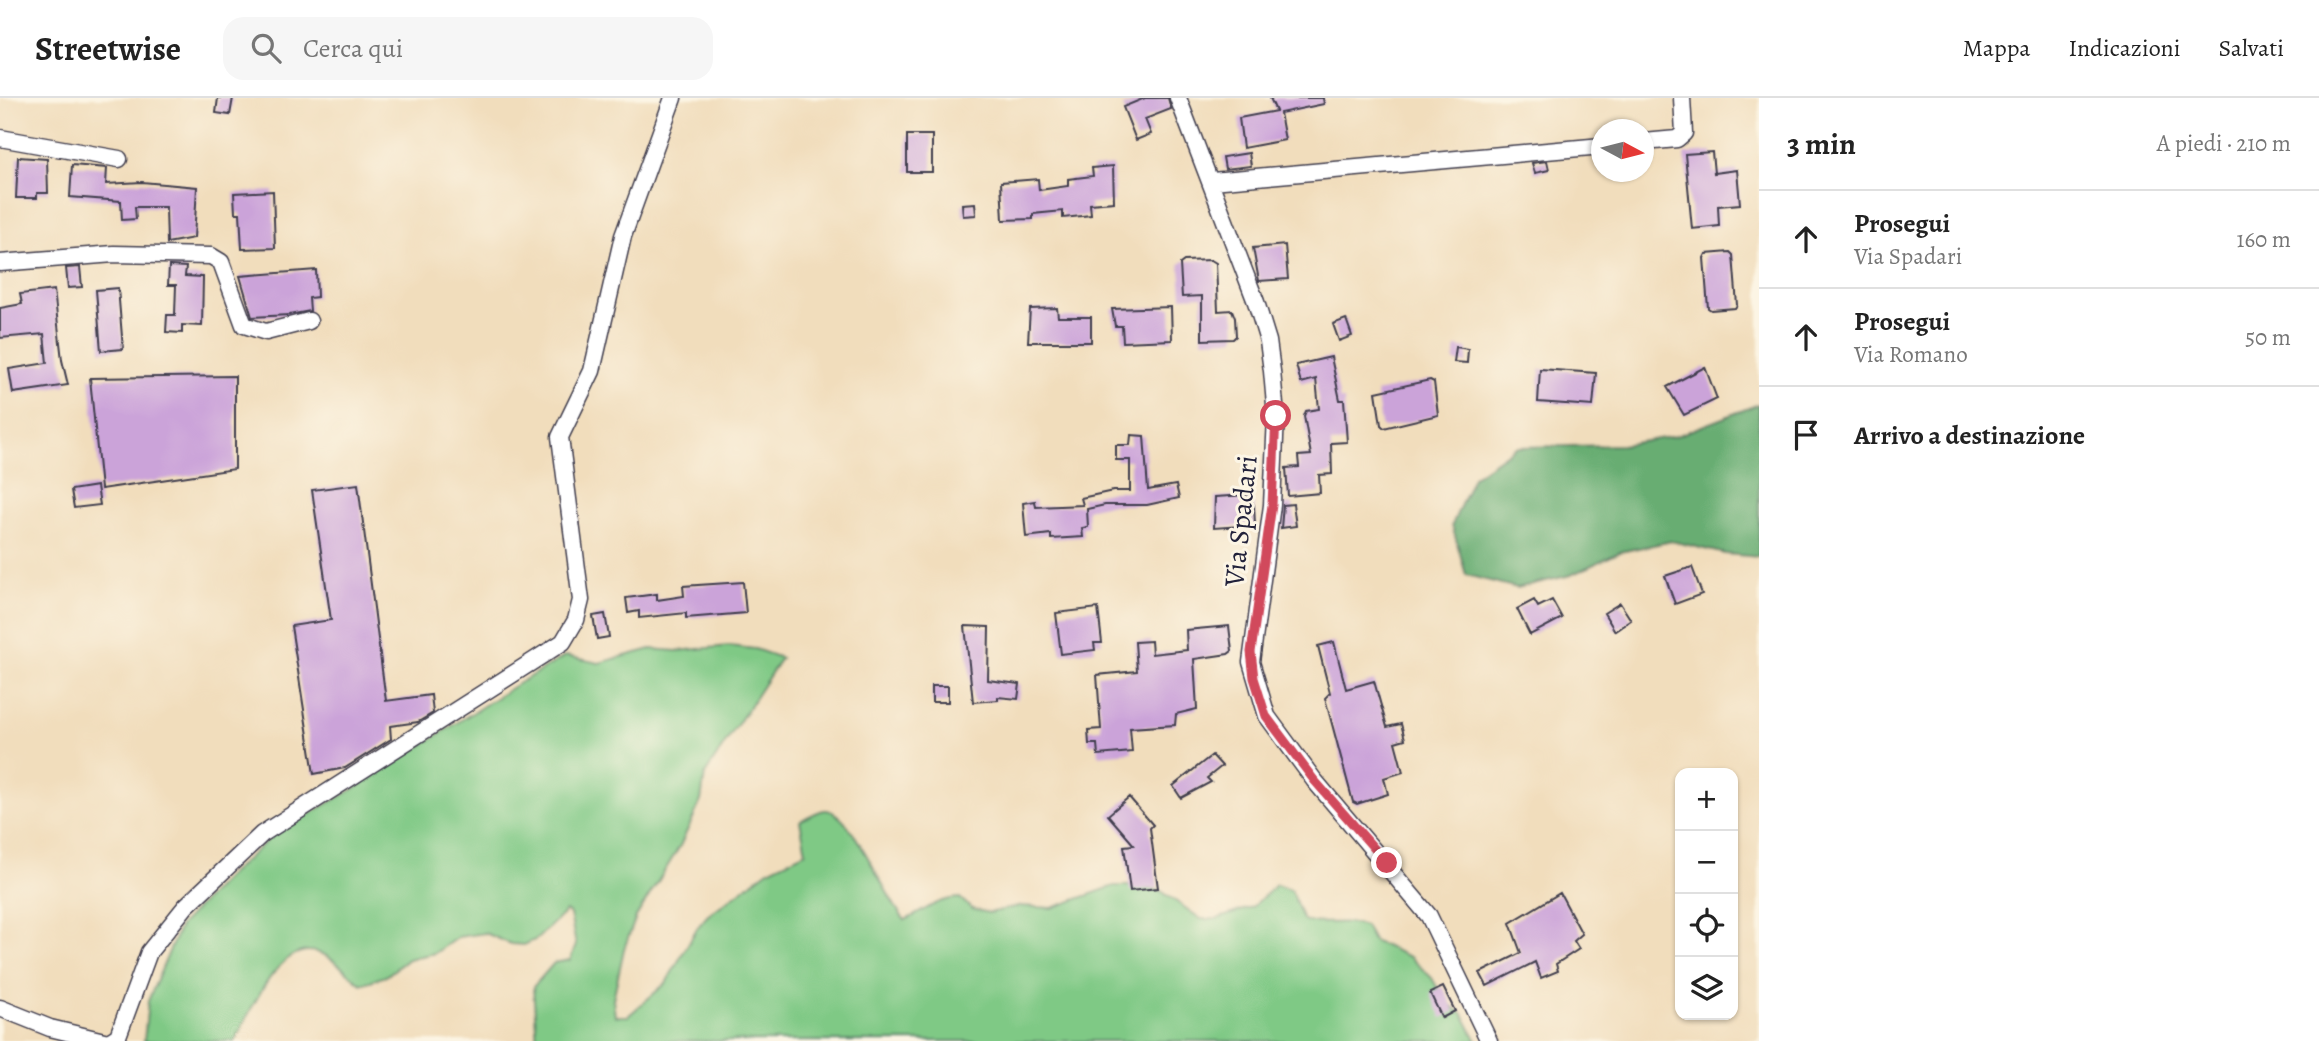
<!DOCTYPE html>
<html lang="it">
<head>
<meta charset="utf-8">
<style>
	:root { --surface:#fff; --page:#f6f6f6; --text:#222; --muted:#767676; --line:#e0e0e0 }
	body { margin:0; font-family:Alegreya,serif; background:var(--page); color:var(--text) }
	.controls { position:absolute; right:21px; bottom:21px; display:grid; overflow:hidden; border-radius:14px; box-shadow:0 2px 5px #0004 }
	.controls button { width:63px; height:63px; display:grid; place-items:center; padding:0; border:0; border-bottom:2px solid var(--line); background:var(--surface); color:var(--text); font:35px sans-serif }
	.compass { position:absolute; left:1591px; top:21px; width:63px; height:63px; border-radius:50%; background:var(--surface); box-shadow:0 2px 5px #0004; rotate:97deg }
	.stop { position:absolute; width:21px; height:21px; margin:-16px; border:5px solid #d1495b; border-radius:50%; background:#fff }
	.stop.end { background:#d1495b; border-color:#fff; box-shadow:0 2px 7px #0008 }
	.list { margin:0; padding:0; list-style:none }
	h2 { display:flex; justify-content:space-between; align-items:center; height:91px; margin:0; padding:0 28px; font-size:30px }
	h2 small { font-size:23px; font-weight:400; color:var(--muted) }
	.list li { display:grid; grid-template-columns:46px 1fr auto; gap:21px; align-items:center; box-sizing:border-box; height:98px; padding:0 28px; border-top:2px solid var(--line) }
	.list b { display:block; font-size:26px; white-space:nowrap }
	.list p { margin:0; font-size:23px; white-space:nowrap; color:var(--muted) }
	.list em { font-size:23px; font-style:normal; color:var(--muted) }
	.icon { flex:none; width:38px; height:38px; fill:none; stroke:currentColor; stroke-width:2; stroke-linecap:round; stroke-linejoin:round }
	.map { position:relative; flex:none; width:1759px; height:943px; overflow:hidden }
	header { display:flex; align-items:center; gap:42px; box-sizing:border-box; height:98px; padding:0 35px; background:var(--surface); border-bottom:2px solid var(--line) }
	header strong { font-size:33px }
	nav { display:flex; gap:38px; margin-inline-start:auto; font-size:24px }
	.search { width:490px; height:63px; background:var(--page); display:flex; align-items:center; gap:18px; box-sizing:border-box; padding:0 24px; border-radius:21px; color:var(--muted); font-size:26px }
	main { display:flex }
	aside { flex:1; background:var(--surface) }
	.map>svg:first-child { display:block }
	.green { fill:#7fc985; stroke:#507660; stroke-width:2 }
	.forest { fill:#67ad72; stroke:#446856; stroke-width:2 }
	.building { fill:#cba3d9 }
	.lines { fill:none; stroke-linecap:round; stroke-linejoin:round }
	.minor-casing { stroke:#413e4e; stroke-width:19 }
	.minor { stroke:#fff; stroke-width:16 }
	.route { stroke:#d1495b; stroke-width:9 }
	.labels { text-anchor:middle; stroke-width:6; stroke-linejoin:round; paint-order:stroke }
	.street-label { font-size:28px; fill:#22223b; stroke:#fcf5e5 }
</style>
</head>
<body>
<header>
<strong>Streetwise</strong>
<div class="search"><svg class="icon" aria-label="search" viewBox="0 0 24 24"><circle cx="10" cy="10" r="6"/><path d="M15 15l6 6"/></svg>Cerca qui</div>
<nav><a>Mappa</a><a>Indicazioni</a><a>Salvati</a></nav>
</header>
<main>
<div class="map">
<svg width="1759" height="943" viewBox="0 0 1759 943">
	<rect width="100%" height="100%" fill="#fcf5e5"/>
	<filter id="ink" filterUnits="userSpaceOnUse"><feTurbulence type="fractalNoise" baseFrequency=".0143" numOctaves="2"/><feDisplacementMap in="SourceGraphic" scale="14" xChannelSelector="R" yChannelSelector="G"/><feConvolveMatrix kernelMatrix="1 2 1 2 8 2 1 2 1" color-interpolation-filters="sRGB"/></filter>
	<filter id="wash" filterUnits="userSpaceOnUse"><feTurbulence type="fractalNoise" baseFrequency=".00686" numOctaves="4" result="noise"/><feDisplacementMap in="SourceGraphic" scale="28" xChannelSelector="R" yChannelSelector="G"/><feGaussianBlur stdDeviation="1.57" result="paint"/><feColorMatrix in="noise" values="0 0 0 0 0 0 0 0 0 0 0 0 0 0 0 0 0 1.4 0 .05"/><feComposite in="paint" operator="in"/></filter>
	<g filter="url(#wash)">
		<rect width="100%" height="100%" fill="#f1ddbc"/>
		<!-- green -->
		<path class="green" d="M 729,548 L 755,551 L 781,560 L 705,676 L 701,703 L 680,748 L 636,819 L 624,851 L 613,901 L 615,918 L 628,918 L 666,885 L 697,830 L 707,818 L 768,772 L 806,754 L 800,723 C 807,719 818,713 825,712 C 852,711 886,803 905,822 C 925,813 936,801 960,800 L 972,811 L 989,815 L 1020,808 L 1052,810 L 1114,788 L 1130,788 L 1161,793 L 1201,821 L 1217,821 L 1252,809 L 1276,787 L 1291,792 L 1303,822 C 1325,829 1344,820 1365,828 L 1373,843 L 1410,859 L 1432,880 L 1445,903 L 1463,916 L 1477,943 L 537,943 L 533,889 L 554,865 L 570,862 L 576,847 L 570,816 L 566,813 L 537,841 L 524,847 L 511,846 L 485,835 L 458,839 L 435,855 L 408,861 L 386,878 L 361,886 C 349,876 336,862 322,856 C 280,837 250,915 235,943 L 144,943 L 148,903 L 180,828 L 225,781 L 274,736 L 352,692 L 519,585 L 566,558 L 599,565 L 651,551 L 677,553 Z"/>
		<!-- forest -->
		<path class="forest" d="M 1759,306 L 1759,459 L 1725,456 L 1672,443 L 1620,454 L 1571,477 L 1517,490 L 1466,477 L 1452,427 L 1473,379 L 1516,349 L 1622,347 L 1676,338 Z"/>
		<g id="blocks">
			<!-- building -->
			<path class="building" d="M 218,0 L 233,0 L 230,17 L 216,15 Z
				M 1145,0 L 1168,0 L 1171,11 L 1145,21 L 1151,36 L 1136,42 L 1123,9 Z
				M 1270,0 L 1323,0 L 1324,6 L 1280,15 L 1285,42 L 1243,50 L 1239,20 L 1276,13 Z
				M 907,37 L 932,37 L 932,74 L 907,74 Z
				M 1712,54 L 1714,75 L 1737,72 L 1740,106 L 1718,108 L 1719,128 L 1692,131 L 1685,56 Z
				M 1249,55 L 1251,68 L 1225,71 L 1223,59 Z
				M 18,59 L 47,61 L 48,95 L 37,95 L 37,100 L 16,100 Z
				M 1547,63 L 1549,72 L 1535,75 L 1532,65 Z
				M 72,67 L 107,70 L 106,86 L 142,84 L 197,89 L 194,140 L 167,145 L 166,109 L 135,109 L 136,121 L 122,122 L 121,103 L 70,99 Z
				M 1113,68 L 1114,104 L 1090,106 L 1091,117 L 1063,120 L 1063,113 L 1033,116 L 1033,121 L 1003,122 L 1001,84 L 1038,81 L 1039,92 L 1068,88 L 1068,81 L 1093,78 L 1092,70 Z
				M 273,93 L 275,150 L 242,151 L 240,115 L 235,115 L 234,95 Z
				M 975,105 L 976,117 L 963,118 L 962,106 Z
				M 1285,147 L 1288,181 L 1259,183 L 1253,150 Z
				M 1730,154 L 1733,157 L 1737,207 L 1735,210 L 1711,212 L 1708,210 L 1704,160 L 1706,156 Z
				M 1211,162 L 1216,165 L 1218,213 L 1232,212 L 1235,220 L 1236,238 L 1233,241 L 1202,242 L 1202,198 L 1182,199 L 1180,166 L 1184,163 Z
				M 169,168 L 186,169 L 185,178 L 203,179 L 202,228 L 182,227 L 182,235 L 166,234 L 167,217 L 175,217 L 176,187 L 168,187 Z
				M 80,169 L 82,189 L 68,190 L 66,170 Z
				M 316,172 L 317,199 L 309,200 L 310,213 L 289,217 L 252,219 L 240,178 Z
				M 118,190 L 123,251 L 101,253 L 96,192 Z
				M 54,192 L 62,262 L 68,287 L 13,295 L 9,271 L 47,265 L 44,236 L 0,240 L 0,210 L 22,206 L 20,196 Z
				M 1171,209 L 1172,242 L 1123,244 L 1122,228 L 1115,228 L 1112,211 Z
				M 1057,210 L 1058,219 L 1091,219 L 1091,244 L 1028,244 L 1030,211 Z
				M 1346,221 L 1352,238 L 1339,243 L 1333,226 Z
				M 1456,249 L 1468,251 L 1467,265 L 1454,264 Z
				M 1331,259 L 1340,302 L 1344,302 L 1347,344 L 1331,345 L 1332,376 L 1319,377 L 1320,395 L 1288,398 L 1286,370 L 1299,369 L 1298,358 L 1311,357 L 1304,318 L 1306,313 L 1319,311 L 1316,281 L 1301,285 L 1296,267 Z
				M 1705,269 L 1717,301 L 1684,317 L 1667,289 Z
				M 1540,271 L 1596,275 L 1593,308 L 1538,304 Z
				M 235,278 L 235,371 L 101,391 L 90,280 Z
				M 1430,282 L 1434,284 L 1438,317 L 1384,330 L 1381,327 L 1376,294 Z
				M 1131,337 L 1144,338 L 1148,392 L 1176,387 L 1179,400 L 1147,407 L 1105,407 L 1087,411 L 1088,429 L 1082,430 L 1083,439 L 1051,441 L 1051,436 L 1026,439 L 1023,405 L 1035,403 L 1036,409 L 1083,407 L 1081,400 L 1113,393 L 1130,393 L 1130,362 L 1116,362 L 1116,347 L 1130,347 Z
				M 358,386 L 386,603 L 431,597 L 433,615 L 418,624 L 390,628 L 391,641 L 345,670 L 314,676 L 291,528 L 331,522 L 312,392 Z
				M 97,388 L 100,407 L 74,410 L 71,392 Z
				M 1247,397 L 1254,407 L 1255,427 L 1214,430 L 1215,399 Z
				M 1293,406 L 1296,428 L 1281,430 L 1283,407 Z
				M 1692,469 L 1702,496 L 1675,506 L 1665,478 Z
				M 743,484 L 746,515 L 686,520 L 686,515 L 639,520 L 639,513 L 628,515 L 626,500 L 657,496 L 657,502 L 684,498 L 683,488 Z
				M 1534,502 L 1538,509 L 1552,502 L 1562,520 L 1530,537 L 1517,511 Z
				M 1620,505 L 1631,522 L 1615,533 L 1604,515 Z
				M 1098,510 L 1102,545 L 1094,545 L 1095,552 L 1061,556 L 1056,515 Z
				M 605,516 L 609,539 L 597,541 L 593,518 Z
				M 965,528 L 989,529 L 988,582 L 1020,586 L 1018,601 L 998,599 L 998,602 L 973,604 Z
				M 1229,528 L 1232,553 L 1228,556 L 1194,561 L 1197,611 L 1176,616 L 1175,627 L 1130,630 L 1132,654 L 1098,657 L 1097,646 L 1089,646 L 1088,632 L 1101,631 L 1097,577 L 1137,573 L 1135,544 L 1151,543 L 1152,556 L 1187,552 L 1186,532 Z
				M 1334,544 L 1346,591 L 1374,583 L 1387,629 L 1401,626 L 1405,641 L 1395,644 L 1403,674 L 1384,680 L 1388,696 L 1357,706 L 1353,704 L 1325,600 L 1330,595 L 1318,548 Z
				M 932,588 L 948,588 L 948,604 L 932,604 Z
				M 1212,657 L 1222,668 L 1207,680 L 1211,684 L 1181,700 L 1173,688 Z
				M 1129,699 L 1153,727 L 1150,730 L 1158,790 L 1130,793 L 1124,748 L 1134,747 L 1108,717 Z
				M 1560,795 L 1582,836 L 1574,843 L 1579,851 L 1556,866 L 1558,873 L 1541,880 L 1535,864 L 1487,888 L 1480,875 L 1521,855 L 1510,825 Z
				M 1443,889 L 1455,913 L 1442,920 L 1430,895 Z"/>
		</g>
	</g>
	<g filter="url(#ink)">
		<use href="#blocks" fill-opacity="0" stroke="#413e4e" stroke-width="2"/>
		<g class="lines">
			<!-- minor casing -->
			<g class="minor-casing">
				<path id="minor" d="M 1178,0 L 1256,204 L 1268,243 L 1272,273 L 1276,318 L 1272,407 L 1251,564 L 1267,618 L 1314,682 L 1429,818 L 1489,943
					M 0,40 L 119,61
					M 1644,44 L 1677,41 L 1684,35 L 1682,0
					M 1212,83 L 1602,48
					M 0,165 L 114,156 L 211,158 L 221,164 L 244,227 L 266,234 L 309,223
					M 0,910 L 50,930 L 104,943
					M 110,943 L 118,938 L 149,854 L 186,808 L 262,736 L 563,544 L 576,522 L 581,502 L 560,339 L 592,273 L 623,138 L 673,0"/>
			</g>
			<!-- minor -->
			<use href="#minor" class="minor"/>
		</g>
	</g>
	<g class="lines" filter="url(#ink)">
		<!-- route -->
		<path class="route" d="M 1276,318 L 1272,407 L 1251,554 L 1254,580 L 1266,618 L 1314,682 L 1387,765"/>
	</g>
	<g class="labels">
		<!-- street labels -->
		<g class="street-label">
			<text transform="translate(1240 423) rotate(-84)" y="10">Via Spadari</text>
		</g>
	</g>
</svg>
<div class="controls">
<button>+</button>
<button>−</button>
<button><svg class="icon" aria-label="locate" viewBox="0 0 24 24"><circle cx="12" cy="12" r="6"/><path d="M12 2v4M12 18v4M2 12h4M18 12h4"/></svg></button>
<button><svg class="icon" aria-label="layers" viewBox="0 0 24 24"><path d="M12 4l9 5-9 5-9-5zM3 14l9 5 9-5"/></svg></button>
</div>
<svg class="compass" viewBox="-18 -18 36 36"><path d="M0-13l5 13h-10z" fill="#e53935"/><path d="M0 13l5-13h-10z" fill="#767676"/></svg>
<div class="stop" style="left:1276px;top:318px"></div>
<div class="stop end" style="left:1387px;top:765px"></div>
</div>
<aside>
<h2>3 min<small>A piedi · 210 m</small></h2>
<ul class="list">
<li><svg class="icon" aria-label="ahead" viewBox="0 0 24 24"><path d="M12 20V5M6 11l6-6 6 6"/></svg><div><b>Prosegui</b><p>Via Spadari</p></div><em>160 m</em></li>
<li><svg class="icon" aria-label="ahead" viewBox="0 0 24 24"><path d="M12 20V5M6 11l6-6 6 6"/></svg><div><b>Prosegui</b><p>Via Romano</p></div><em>50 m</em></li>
<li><svg class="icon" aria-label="arrive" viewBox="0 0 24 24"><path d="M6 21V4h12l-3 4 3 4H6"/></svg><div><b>Arrivo a destinazione</b></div></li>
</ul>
</aside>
</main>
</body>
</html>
